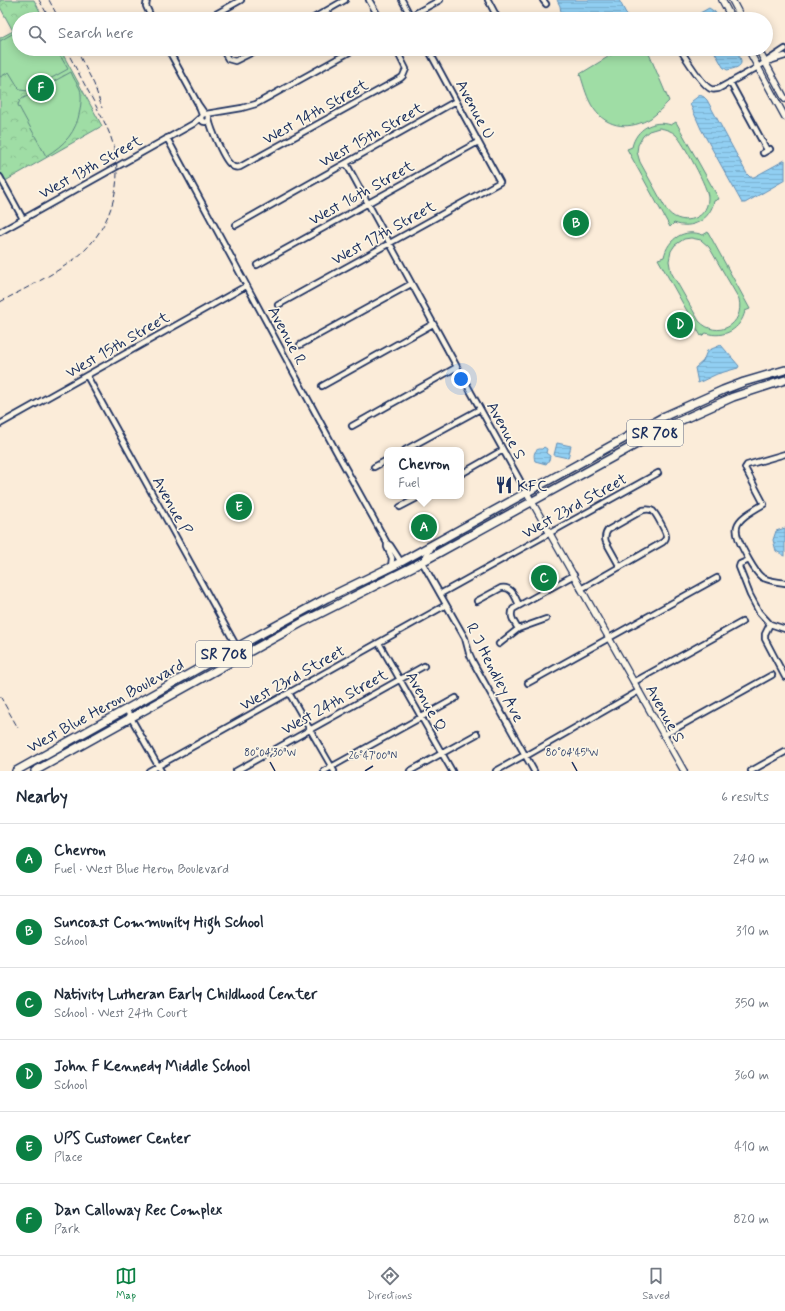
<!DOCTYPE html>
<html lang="en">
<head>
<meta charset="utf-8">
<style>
	:root { --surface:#fff; --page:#f2f2f3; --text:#1f2937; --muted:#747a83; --line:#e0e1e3; --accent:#0b8043 }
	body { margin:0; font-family:Mynerve,sans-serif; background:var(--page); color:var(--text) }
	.you { position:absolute; left:461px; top:379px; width:14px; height:14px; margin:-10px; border:3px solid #fff; border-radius:50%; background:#1a73e8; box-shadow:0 0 0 6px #1a73e833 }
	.badge { display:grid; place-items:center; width:26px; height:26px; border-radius:50%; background:var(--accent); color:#fff; font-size:13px; font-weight:700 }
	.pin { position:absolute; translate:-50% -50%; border:2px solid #fff; box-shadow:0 1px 4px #0006 }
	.popup { position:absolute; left:384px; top:447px; width:80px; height:52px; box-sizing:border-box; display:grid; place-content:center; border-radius:8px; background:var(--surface); filter:drop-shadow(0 1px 3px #0005); font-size:13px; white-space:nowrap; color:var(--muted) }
	.popup b { font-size:15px; color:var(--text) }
	.popup::after { content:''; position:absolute; left:50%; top:100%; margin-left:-8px; border:8px solid transparent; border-top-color:var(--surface) }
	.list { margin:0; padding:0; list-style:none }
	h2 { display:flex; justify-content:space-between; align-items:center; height:52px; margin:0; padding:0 16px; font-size:17px }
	h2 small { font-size:13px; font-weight:400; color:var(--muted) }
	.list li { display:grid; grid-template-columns:26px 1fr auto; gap:12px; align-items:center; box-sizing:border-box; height:72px; padding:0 16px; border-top:1px solid var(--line) }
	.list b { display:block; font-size:15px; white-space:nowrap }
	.list p { margin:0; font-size:13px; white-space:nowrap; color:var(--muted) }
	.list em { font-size:13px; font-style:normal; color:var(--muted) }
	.icon { flex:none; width:22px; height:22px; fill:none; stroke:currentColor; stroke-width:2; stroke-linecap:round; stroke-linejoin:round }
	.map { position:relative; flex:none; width:785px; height:771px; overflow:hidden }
	.search { position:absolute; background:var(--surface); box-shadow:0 2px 10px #0003; left:12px; right:12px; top:12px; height:44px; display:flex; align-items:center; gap:10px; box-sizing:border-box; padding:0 14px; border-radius:22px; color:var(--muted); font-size:15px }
	.sheet { height:484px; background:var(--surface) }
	nav { display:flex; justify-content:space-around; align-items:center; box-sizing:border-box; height:56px; border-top:1px solid var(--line); background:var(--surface); font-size:11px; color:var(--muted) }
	nav a { display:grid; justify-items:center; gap:2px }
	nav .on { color:var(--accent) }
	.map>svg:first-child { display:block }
	.park { fill:url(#park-crowns); stroke:#5d8682 }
	.pitch { fill:#9fdda5; stroke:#5d8682; fill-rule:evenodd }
	.water { fill:url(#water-rules); stroke:#628fb7 }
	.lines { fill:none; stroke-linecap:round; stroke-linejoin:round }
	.minor-casing { stroke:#1b2f5e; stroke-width:8 }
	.tertiary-casing { stroke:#1b2f5e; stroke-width:8 }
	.primary-casing { stroke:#1b2f5e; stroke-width:10 }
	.minor { stroke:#fcf5e5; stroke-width:4.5 }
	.tertiary { stroke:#fcf5e5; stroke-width:5.5 }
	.primary { stroke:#fcf5e5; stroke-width:7 }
	.rail { stroke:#1b2f5e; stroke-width:1; stroke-dasharray:6 3; stroke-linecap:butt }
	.ticks { fill:none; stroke:#1b2f5e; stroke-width:1.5 }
	.labels { text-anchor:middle; stroke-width:3.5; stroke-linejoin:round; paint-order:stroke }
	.shield { fill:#fcf5e5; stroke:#5e6a86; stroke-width:1 }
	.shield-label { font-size:15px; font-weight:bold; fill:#1b2f5e }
	.street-label { font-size:16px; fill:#1b2f5e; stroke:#fcf5e5 }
	.poi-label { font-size:16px; fill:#1b2f5e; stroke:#fcf5e5; text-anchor:start }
	.ticks-label { font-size:10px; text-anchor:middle; fill:#1b2f5e; stroke:#fcf5e5; stroke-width:3.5; stroke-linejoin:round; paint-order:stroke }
</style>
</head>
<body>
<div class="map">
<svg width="785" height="771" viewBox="0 0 785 771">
	<defs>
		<pattern id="park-crowns" width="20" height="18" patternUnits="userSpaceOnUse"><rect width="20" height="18" fill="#9fdda5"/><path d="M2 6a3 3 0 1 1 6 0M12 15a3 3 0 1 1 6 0" fill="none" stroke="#88be90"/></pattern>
		<pattern id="water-rules" width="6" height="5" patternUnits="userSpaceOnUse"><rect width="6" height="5" fill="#91cff2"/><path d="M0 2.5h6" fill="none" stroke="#7cb2d2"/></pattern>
	</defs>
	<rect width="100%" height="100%" fill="#fbecd9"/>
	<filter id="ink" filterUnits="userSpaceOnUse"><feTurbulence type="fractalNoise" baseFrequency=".025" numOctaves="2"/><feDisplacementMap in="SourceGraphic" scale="8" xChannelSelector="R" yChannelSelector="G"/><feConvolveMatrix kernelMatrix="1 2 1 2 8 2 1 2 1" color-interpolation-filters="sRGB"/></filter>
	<g filter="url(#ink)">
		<!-- park -->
		<path class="park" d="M 0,0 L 34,0 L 44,19 L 19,19 L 19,49 L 60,49 L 102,126 L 0,184 L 0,38 L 13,31 L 0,7 Z"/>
		<!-- pitch -->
		<path class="pitch" d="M 19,30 L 19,49 L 56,49 L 68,69 L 28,91 L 20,90 L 9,72 L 0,77 L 0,41 Z
			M 621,49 L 647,49 L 669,101 C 663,107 658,113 651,118 C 631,130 608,129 594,109 C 587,99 584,86 580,74 Z
			M 71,72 C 73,78 77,83 80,89 C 82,95 81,104 80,110 C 76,133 65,144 46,156 L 18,105 L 20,100 Z
			M 676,122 L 719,199 L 714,201 C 710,220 692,230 674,223 L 670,227 L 627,149 L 632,147 C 636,129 653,119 671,125 ZM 659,128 C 666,129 672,131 676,135 C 683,142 709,189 708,198 C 708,222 678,227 666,209 L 640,162 L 637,152 L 638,145 L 643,136 L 649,131 Z
			M 708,232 L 750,309 L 745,311 C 741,329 724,339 706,333 L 701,336 L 658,259 L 664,257 C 668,238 685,228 703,235 ZM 691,238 L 701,240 L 709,247 L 739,299 C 745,325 717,340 699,321 L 671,272 L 669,261 L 671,251 L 675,245 L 684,239 Z"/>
		<!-- water -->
		<path class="water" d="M 557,0 L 619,0 L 629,19 L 562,19 L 560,6 Z
			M 709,8 L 715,12 L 719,19 L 695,19 L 700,13 Z
			M 713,49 L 736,49 C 743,62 745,67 727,70 L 723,67 Z
			M 700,95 L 704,97 L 707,100 L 747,174 L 750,177 L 754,177 L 785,160 L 785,180 L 745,203 L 742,203 L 701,129 L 690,104 L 692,101 Z
			M 721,345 L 739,366 L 738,368 L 717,374 L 698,383 L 695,368 L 703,361 L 707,351 Z
			M 557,443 L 571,446 L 568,458 L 554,455 Z
			M 544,447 L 547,449 L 546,453 L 550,456 L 549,460 L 546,464 L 535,461 C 533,455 534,448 542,449 Z
			M 785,528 L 785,556 L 776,551 L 773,540 L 776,531 Z"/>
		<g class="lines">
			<!-- minor casing -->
			<g class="minor-casing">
				<path id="minor" d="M 147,0 L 146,6 L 152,19
					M 369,0 L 380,19
					M 402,0 L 412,19
					M 488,0 L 498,19
					M 543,0 L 546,4
					M 207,19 L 241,0
					M 312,19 L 345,0
					M 409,19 L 416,13 L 440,0
					M 168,49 L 198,104
					M 222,49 L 228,59 L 235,61 L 259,49
					M 680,49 C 685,57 704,87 711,89 C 713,90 715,89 718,89 L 758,67 L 785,49
					M 769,61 L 785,56
					M 730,82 L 767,150
					M201 118a4 4 0 1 1 8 0a4 4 0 1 1-8 0Z
					M 206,114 L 242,108 L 256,104 L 355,49
					M 202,115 L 198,104 L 205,114
					M 209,119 C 211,129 224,160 231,165 C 234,168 237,168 240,167 L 401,78 L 403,76 L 406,69 L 396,49
					M 167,138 L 336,451 L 387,543 L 390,545 L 401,562
					M 763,153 L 770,149
					M 346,163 L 457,367 L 527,493
					M 0,177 L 23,219
					M 236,225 L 456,101
					M 0,232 L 193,124 L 201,117
					M 257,265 L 478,142
					M 278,305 L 500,182 L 428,49
					M 300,345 L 411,284
					M 87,376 L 237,647
					M 322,386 L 433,324
					M 0,424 L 246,286
					M 352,426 L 457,367
					M 405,450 L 480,409
					M 785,454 L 747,465 L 745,468 L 764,504 C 731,523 730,526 749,560 L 740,564 L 739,567 L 750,595 L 759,612 L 770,624 L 785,629
					M 374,467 L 387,460
					M 461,474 L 503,450
					M 400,507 L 421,496
					M 387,543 L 387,547 L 392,558 L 391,567
					M 432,547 L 422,562 L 465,638 L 469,653 L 473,662 L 534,771
					M 749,560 C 761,581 762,579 785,583
					M 581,589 L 663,542 C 664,541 666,539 666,537 C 667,533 656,514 653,511 C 650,509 647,509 643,510 L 608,530 C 605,534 604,537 606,542 L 620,567
					M 440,594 L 658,473
					M 477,601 L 501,588 C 512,586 515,597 519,605
					M 770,624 L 765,634 L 765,639 L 785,677
					M 518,629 C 515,623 509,617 513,609 L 574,575
					M 379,643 L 452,771
					M 499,644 L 518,629 L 546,619
					M 634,682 L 742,622
					M 528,683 L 717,578
					M 289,693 L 334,771
					M 126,709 L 161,771
					M 664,735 L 772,675
					M 149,771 L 446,605
					M 236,771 L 424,666
					M 324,771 L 456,698
					M 410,771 L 477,734
					M 496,771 L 523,756 L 526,756 L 639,691
					M 751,771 L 785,752"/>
			</g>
			<!-- tertiary casing -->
			<g class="tertiary-casing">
				<path id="tertiary" d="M 722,0 L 732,19
					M 732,0 L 742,19
					M 748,49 L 785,117
					M 758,49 L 785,99
					M 527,493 L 684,771"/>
			</g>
			<!-- primary casing -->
			<g class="primary-casing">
				<path id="primary" d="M 16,771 L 237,647 L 327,598 L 401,562 L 665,416 L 723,390 L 744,382 L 785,370
					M 35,771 L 303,622 L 422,562 L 675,423 L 733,397 L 785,380"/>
			</g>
			<!-- minor -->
			<use href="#minor" class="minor"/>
			<!-- tertiary -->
			<use href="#tertiary" class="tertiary"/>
			<!-- primary -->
			<use href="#primary" class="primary"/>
			<!-- rail -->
			<path class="rail" d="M 39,0 L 50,19
				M 49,0 L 59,19
				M 76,49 L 94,84 L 102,108
				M 0,302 C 24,289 55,274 76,258 C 109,232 125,185 113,144 C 109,129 101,116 94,102 C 85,85 75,67 66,49
				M 0,696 L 18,728"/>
		</g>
	</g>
	<!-- ticks -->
	<path class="ticks" d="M 270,762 L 275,771M 572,762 L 577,771M 365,771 L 373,766"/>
	<!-- icons -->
	<defs>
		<g id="restaurant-bare" transform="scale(1.38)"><path d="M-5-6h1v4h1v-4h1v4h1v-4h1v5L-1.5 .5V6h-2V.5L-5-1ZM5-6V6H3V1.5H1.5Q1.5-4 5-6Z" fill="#1b2f5e" stroke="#fcf5e5" stroke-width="2.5" paint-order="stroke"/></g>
	</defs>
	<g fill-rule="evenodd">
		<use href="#restaurant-bare" x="504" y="485"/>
	</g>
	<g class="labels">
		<!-- shield labels -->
		<g class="shield">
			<rect x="627" y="420" width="56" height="26" rx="3"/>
			<rect x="196" y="641" width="56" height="26" rx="3"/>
		</g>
		<g class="shield-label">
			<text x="655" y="438">SR 708</text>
			<text x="224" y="659">SR 708</text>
		</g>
		<!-- street labels -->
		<g class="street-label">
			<text transform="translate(476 109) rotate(62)" y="6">Avenue U</text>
			<text transform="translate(315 111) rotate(-29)" y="6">West 14th Street</text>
			<text transform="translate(371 134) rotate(-29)" y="6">West 15th Street</text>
			<text transform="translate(90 166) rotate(-29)" y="6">West 13th Street</text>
			<text transform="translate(361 192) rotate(-29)" y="6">West 16th Street</text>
			<text transform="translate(383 232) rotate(-29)" y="6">West 17th Street</text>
			<text transform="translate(288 335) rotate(62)" y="6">Avenue R</text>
			<text transform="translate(117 344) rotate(-30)" y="6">West 15th Street</text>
			<text transform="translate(507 430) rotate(61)" y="6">Avenue S</text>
			<text transform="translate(173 505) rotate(61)" y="6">Avenue P</text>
			<text transform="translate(574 505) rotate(-29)" y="6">West 23rd Street</text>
			<text transform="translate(496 672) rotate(63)" y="6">R J Hendley Ave</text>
			<text transform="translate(292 677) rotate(-29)" y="6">West 23rd Street</text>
			<text transform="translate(334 701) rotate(-29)" y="6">West 24th Street</text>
			<text transform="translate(427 701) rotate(61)" y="6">Avenue Q</text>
			<text transform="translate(105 705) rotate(-29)" y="6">West Blue Heron Boulevard</text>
			<text transform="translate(666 713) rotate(61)" y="6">Avenue S</text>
		</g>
		<!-- poi labels -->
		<g class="poi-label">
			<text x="517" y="491">KFC</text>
		</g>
	</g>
	<g class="ticks-label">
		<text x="270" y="756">80°04'30"W</text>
		<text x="572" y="756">80°04'45"W</text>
		<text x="373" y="759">26°47'00"N</text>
	</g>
</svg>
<div class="you"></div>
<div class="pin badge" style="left:424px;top:527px">A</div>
<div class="popup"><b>Chevron</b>Fuel</div>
<div class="pin badge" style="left:576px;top:223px">B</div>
<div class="pin badge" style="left:544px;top:578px">C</div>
<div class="pin badge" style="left:680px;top:325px">D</div>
<div class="pin badge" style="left:239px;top:507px">E</div>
<div class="pin badge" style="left:41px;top:88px">F</div>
<div class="search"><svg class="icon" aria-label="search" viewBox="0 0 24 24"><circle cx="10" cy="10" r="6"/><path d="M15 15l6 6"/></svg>Search here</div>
</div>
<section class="sheet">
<h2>Nearby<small>6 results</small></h2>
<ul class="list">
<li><span class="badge">A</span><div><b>Chevron</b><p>Fuel · West Blue Heron Boulevard</p></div><em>240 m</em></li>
<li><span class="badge">B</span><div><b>Suncoast Community High School</b><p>School</p></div><em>310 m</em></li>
<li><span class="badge">C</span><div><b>Nativity Lutheran Early Childhood Center</b><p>School · West 24th Court</p></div><em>350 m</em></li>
<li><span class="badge">D</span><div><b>John F Kennedy Middle School</b><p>School</p></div><em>360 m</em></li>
<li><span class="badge">E</span><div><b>UPS Customer Center</b><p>Place</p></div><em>410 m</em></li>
<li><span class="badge">F</span><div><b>Dan Calloway Rec Complex</b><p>Park</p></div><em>820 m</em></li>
</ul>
</section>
<nav>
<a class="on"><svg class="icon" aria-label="map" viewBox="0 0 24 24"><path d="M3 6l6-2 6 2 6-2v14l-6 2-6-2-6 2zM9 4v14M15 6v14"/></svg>Map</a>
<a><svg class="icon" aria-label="directions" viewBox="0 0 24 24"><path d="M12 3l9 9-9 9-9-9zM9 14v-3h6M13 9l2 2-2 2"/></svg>Directions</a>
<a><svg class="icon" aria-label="saved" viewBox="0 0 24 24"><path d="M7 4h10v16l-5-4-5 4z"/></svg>Saved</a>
</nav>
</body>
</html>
